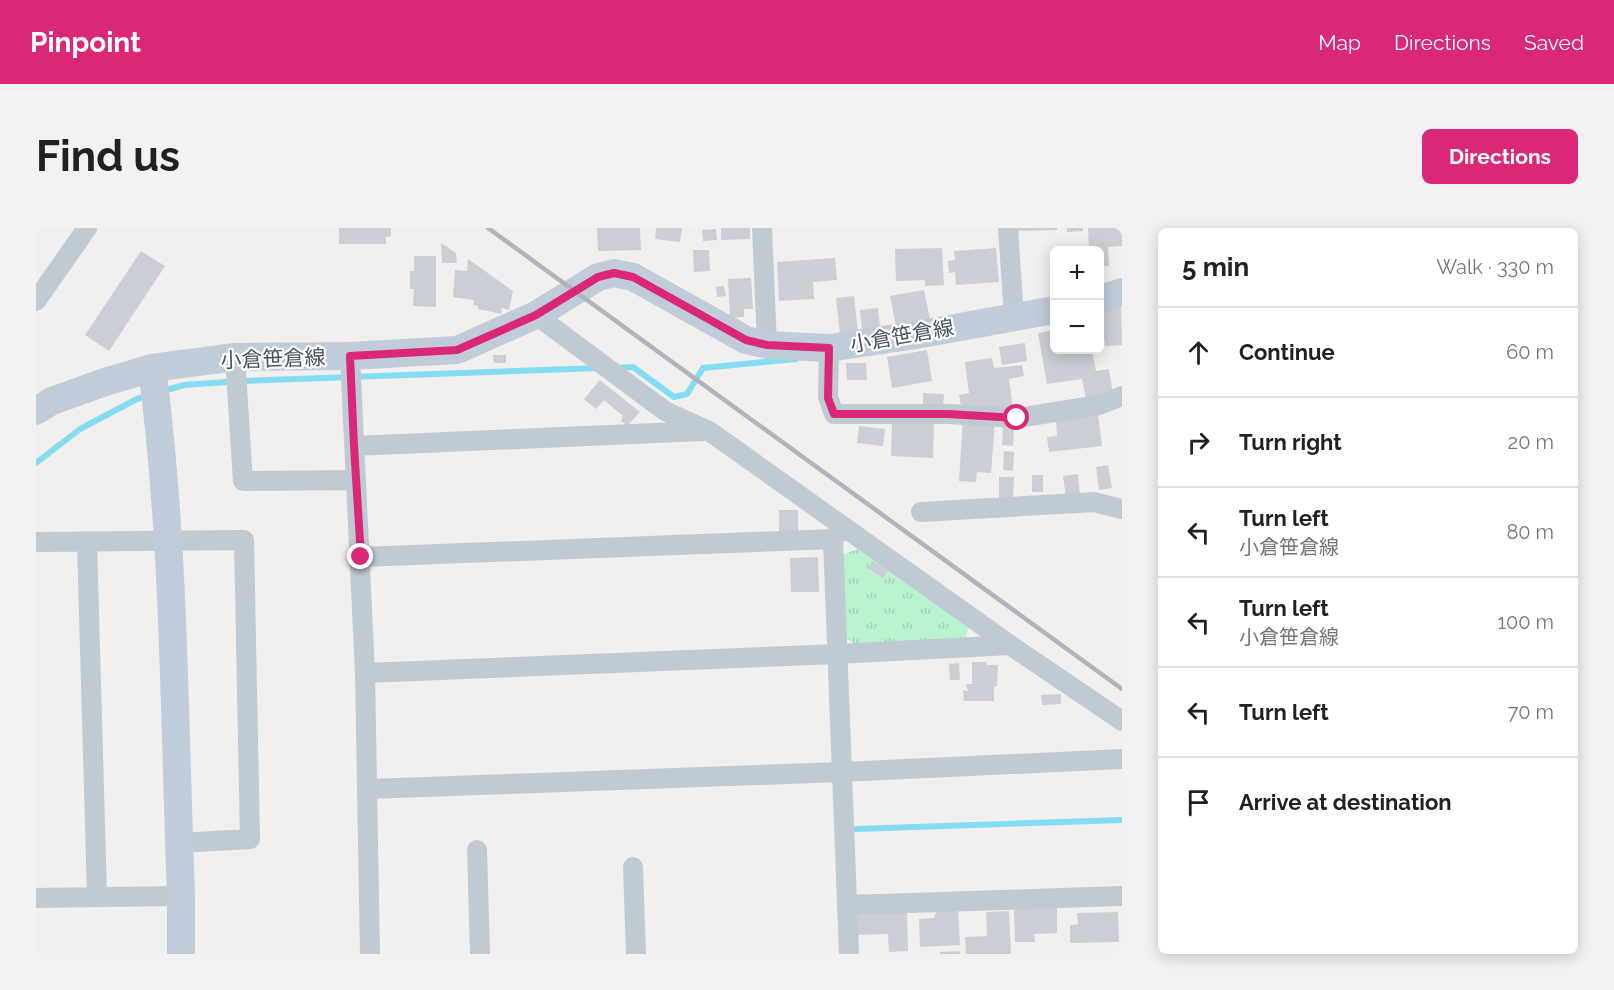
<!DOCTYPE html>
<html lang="en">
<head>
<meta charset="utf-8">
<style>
	:root { --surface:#fff; --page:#f2f2f2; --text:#202124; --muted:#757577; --line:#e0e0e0; --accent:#db2777 }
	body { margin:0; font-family:Raleway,"Noto Sans JP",sans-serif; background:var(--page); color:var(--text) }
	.controls { position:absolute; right:18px; top:18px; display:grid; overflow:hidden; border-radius:9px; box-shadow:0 3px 15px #0003 }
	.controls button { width:54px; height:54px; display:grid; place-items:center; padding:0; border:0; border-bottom:2px solid var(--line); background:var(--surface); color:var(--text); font:30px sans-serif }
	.stop { position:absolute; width:18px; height:18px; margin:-14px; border:4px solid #db2777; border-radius:50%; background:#fff }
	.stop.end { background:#db2777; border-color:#fff; box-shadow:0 2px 6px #0008 }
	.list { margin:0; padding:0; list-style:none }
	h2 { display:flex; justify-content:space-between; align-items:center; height:78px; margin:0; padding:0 24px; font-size:26px }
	h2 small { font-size:20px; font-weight:400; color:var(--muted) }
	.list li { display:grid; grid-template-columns:39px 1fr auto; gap:18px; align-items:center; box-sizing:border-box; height:90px; padding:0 24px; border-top:2px solid var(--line) }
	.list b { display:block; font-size:22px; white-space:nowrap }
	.list p { margin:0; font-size:20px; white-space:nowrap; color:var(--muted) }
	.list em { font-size:20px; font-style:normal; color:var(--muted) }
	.icon { flex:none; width:33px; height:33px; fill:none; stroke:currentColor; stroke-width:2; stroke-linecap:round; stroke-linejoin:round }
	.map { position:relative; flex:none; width:1086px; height:726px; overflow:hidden; border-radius:9px }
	header { display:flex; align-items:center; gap:36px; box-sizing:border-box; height:84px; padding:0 30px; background:var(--accent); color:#fff }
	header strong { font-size:28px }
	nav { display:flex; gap:33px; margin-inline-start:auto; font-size:21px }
	.intro { display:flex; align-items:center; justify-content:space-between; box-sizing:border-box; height:144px; padding:0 36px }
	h1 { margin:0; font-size:42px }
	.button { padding:15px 27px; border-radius:9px; background:var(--accent); color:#fff; font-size:21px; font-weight:700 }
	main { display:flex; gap:36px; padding:0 36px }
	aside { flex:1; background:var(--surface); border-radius:9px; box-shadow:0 3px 15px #0003 }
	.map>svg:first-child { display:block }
	.park { fill:url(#park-tufts) }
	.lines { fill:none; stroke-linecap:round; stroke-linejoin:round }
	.stream { stroke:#84dcf2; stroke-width:6 }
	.building { fill:#cbced4 }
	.street { stroke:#bfcad2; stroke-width:20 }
	.secondary { stroke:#c0ccd9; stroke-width:28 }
	.rail { stroke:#b1b4ba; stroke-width:4.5 }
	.route { stroke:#db2777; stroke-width:8 }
	.labels { text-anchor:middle; stroke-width:4.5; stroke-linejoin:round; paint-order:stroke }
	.street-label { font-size:21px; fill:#46535e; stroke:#fff }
</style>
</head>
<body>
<header>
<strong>Pinpoint</strong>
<nav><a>Map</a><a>Directions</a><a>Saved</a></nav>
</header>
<div class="intro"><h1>Find us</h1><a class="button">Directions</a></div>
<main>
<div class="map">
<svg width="1086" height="726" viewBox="0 0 1086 726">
	<defs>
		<pattern id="park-tufts" width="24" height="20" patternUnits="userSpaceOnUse" patternTransform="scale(1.5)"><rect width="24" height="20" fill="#baf2d0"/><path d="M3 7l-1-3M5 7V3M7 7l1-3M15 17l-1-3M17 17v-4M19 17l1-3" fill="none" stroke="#a1d1b5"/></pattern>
	</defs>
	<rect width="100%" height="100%" fill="#f2efef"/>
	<!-- park -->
	<path class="park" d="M 822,321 L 933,397 L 929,415 L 824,419 L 807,408 L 805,327 Z"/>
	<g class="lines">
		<!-- stream -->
		<path class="stream" d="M 579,140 L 597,139 L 638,169 L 651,166 L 667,140 L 760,131
			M 127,163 L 148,157 L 204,153 L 563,140
			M 0,235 L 44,201 L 101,171 L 112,168
			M 820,601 L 1086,592"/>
	</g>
	<!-- building -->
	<path class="building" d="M 303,0 L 355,0 L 355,8 L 350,9 L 350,16 L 303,16 Z
		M 561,0 L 604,0 L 605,22 L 562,23 Z
		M 620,0 L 646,0 L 644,14 L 619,11 Z
		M 685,0 L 714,0 L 714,11 L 685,12 Z
		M 980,0 L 1021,0 L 1021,2 L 980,3 Z
		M 1031,0 L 1047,0 L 1047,3 L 1031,4 Z
		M 1052,0 L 1086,0 L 1086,18 L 1072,19 L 1073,38 L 1064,38 L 1064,22 L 1053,22 Z
		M 680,1 L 681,12 L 667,13 L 666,2 Z
		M 405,15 L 420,25 L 421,35 L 406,35 Z
		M 906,20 L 908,57 L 889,58 L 889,52 L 860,53 L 859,21 Z
		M 960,20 L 963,54 L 920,57 L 919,44 L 913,45 L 912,33 L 919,32 L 918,23 Z
		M 657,22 L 673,22 L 674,43 L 658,44 Z
		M 105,23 L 129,38 L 73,123 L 49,107 Z
		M 378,28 L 400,28 L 400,79 L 377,78 L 378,61 L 374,61 L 374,43 L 378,43 Z
		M 799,30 L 801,52 L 777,54 L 778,71 L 743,73 L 741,34 Z
		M 432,31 L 477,63 L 473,82 L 466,80 L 465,86 L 442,81 L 442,78 L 437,77 L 438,72 L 417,69 L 419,42 L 431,43 Z
		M 715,50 L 717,81 L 708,81 L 708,89 L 694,90 L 692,51 Z
		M 688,58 L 690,68 L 681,69 L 680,59 Z
		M 888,62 L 894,91 L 860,98 L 854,68 Z
		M 818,68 L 822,104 L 804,106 L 800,70 Z
		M 1085,78 L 1086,117 L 1069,118 L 1065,80 Z
		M 842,80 L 844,101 L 826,103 L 824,82 Z
		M 1018,102 L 1018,122 L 1056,122 L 1060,143 L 1073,141 L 1077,167 L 1050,171 L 1046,151 L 1011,156 L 1002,105 Z
		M 989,115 L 991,133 L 966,137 L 963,119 Z
		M 891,122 L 896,153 L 856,160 L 851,129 Z
		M 457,127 L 470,127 L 470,135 L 458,135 Z
		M 956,130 L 958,140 L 986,137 L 988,148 L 973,151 L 977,181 L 925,178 L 923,167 L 933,165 L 929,134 Z
		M 810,135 L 830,135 L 831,152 L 811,152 Z
		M 564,152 L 604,184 L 591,198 L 585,193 L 587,188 L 568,172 L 560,181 L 548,171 Z
		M 887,165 L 908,166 L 907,179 L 887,179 Z
		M 1062,187 L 1066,218 L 1013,224 L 1011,209 L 1021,208 L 1020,193 Z
		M 927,191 L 959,193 L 955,245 L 941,244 L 940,254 L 923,253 Z
		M 856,194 L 898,195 L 897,230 L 855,228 Z
		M 823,198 L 849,201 L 847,218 L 821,215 Z
		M 967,199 L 978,199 L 977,218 L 966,217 Z
		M 968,223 L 978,224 L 977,243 L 967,242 Z
		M 1072,237 L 1076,260 L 1063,262 L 1060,239 Z
		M 1042,246 L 1044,268 L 1030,270 L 1027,248 Z
		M 996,247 L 1007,247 L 1007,264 L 996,264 Z
		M 963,249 L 978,249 L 977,272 L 963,271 Z
		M 743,282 L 762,282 L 762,303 L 743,303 Z
		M 782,329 L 783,364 L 755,364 L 754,330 Z
		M 837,333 L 852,343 L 847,350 L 832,340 Z
		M 936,434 L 950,434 L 951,437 L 962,437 L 961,458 L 958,459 L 958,473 L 928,473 L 927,462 L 932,463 L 930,456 L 936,456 Z
		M 923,435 L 924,452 L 914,452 L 913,436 Z
		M 1025,466 L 1025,476 L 1006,477 L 1005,467 Z
		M 1021,676 L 1021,705 L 998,706 L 999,714 L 979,714 L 978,677 Z
		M 922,681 L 924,717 L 884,719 L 883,691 L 898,690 L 901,682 Z
		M 973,683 L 975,726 L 930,726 L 929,709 L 951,708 L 950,684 Z
		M 871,684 L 872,723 L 853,724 L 852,706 L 822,707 L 821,685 Z
		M 1082,684 L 1083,714 L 1034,715 L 1034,697 L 1042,696 L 1041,685 Z
		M 923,723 L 924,726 L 904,726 L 904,724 Z"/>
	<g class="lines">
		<!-- street -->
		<path class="street" d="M 726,0 L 731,117
			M 972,0 L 978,89
			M 0,73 L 51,0
			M 500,87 L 629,183 L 673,203 L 974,417 L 1086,493
			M 793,120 L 792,169 L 798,186 L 912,186 L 981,190 L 1063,177 L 1086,168
			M 314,128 L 329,445 L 334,726
			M 199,129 L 207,253 L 320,252
			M 318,218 L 667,203
			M 885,284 L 1058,274 L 1086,281
			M 797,311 L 813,726
			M 0,314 L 208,312 L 214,611 L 143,615
			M 51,314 L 61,668
			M 325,329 L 797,311 L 808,299
			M 329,445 L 801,426 L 974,417
			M 332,561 L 806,544 L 1086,531
			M 441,622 L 444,726
			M 597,639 L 600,726
			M 0,670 L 145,668
			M 811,677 L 1086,668"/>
		<!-- secondary -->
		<path class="secondary" d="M 1064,71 L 1086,64
			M 116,140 C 139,315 138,492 145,668 L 145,726
			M 0,183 L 16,173 L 69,154 L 116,140 L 199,129 L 314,128 L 421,122 L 500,87 L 562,49 L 578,45 L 597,49 L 710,112 L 731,117 L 793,120 L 880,107 L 1018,82"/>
		<!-- rail -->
		<path class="rail" d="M 452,0 L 1086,461"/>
	</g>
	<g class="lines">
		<!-- route -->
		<path class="route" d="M 325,329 L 318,218 L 314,128 L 421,122 L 500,87 L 562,49 L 578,45 L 597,49 L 710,112 L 731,117 L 793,120 L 792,170 L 798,186 L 912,186 L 981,190"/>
	</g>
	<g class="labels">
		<!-- street labels -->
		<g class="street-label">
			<text transform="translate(866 108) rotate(-10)" y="7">小倉笹倉線</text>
			<text transform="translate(237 131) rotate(-2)" y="7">小倉笹倉線</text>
		</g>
	</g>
</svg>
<div class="controls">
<button>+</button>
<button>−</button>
</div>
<div class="stop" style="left:981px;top:190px"></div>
<div class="stop end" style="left:325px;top:329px"></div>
</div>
<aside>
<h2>5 min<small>Walk · 330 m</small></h2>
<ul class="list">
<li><svg class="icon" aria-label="ahead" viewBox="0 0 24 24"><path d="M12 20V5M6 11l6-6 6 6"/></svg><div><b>Continue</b></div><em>60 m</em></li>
<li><svg class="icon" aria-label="right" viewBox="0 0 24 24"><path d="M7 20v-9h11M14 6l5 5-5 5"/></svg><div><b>Turn right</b></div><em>20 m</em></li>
<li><svg class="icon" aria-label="left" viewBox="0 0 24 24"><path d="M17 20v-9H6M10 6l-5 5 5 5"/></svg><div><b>Turn left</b><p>小倉笹倉線</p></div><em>80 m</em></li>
<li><svg class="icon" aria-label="left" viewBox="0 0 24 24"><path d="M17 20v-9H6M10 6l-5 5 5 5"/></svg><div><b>Turn left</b><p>小倉笹倉線</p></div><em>100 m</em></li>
<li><svg class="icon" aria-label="left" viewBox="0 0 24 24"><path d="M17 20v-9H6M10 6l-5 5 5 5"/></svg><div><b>Turn left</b></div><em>70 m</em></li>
<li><svg class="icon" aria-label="arrive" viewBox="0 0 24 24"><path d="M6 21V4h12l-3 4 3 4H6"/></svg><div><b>Arrive at destination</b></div></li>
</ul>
</aside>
</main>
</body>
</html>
